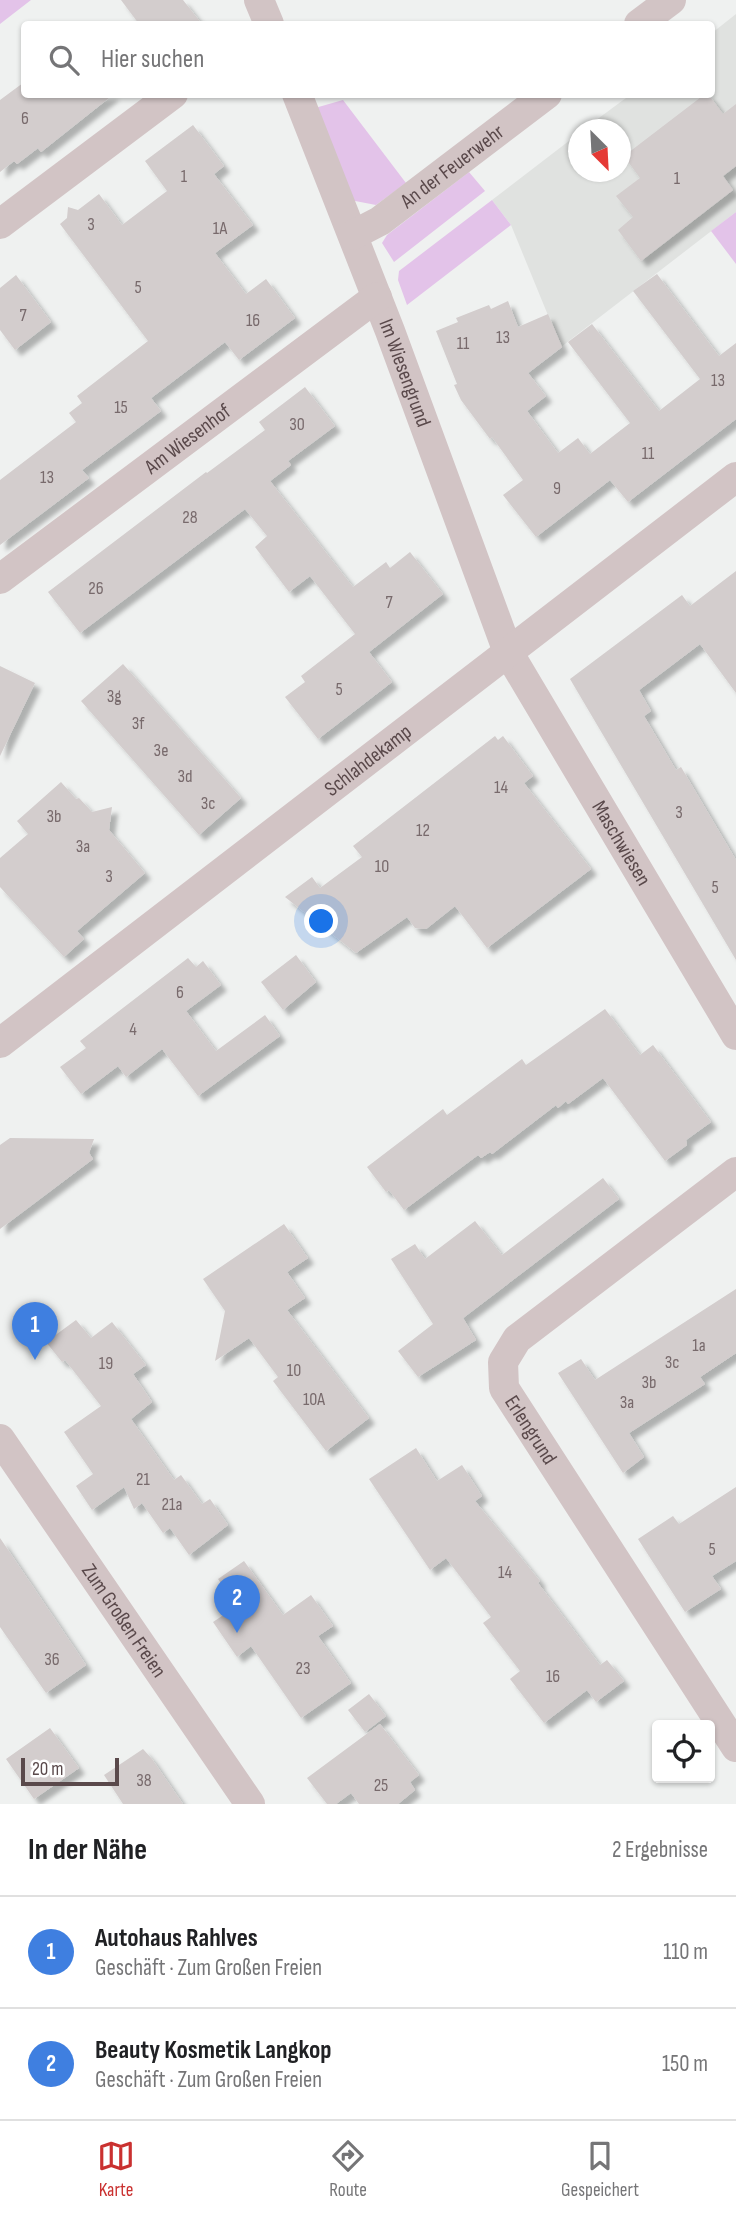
<!DOCTYPE html>
<html lang="de">
<head>
<meta charset="utf-8">
<style>
	:root { --surface:#fff; --page:#f6f6f6; --text:#202124; --muted:#757577; --line:#e0e0e0; --accent:#ca3130 }
	body { margin:0; font-family:"Sofia Sans Condensed",sans-serif; background:var(--page); color:var(--text) }
	.controls { position:absolute; right:21px; bottom:21px; display:grid; overflow:hidden; border-radius:7px; box-shadow:0 2px 5px #0004 }
	.controls button { width:63px; height:63px; display:grid; place-items:center; padding:0; border:0; border-bottom:2px solid var(--line); background:var(--surface); color:var(--text); font:35px sans-serif }
	.compass { position:absolute; left:568px; top:119px; width:63px; height:63px; border-radius:50%; background:var(--surface); box-shadow:0 2px 5px #0004; rotate:156deg }
	.scale { position:absolute; left:21px; bottom:18px; width:98px; box-sizing:border-box; padding-left:7px; border:4px solid #5a494b; border-top:0; font-size:19px; line-height:24px; white-space:nowrap; color:#5a494b; -webkit-text-stroke:5px #fff; paint-order:stroke }
	.you { position:absolute; left:322px; top:922px; width:24px; height:24px; margin:-18px; border:5px solid #fff; border-radius:50%; background:#1a73e8; box-shadow:0 0 0 10px #1a73e833 }
	.badge { display:grid; place-items:center; width:46px; height:46px; border-radius:50%; background:var(--accent); color:#fff; font-size:23px; font-weight:700 }
	.pin { position:absolute; translate:-50% -58px; filter:drop-shadow(0 2px 4px #0008) }
	.pin::after { content:''; position:absolute; top:37px; width:24px; height:21px; background:inherit; clip-path:polygon(0 0,100% 0,50% 100%) }
	.list { margin:0; padding:0; list-style:none }
	h2 { display:flex; justify-content:space-between; align-items:center; height:91px; margin:0; padding:0 28px; font-size:30px }
	h2 small { font-size:23px; font-weight:400; color:var(--muted) }
	.list li { display:grid; grid-template-columns:46px 1fr auto; gap:21px; align-items:center; box-sizing:border-box; height:112px; padding:0 28px; border-top:2px solid var(--line) }
	.list b { display:block; font-size:26px; white-space:nowrap }
	.list p { margin:0; font-size:23px; white-space:nowrap; color:var(--muted) }
	.list em { font-size:23px; font-style:normal; color:var(--muted) }
	.icon { flex:none; width:38px; height:38px; fill:none; stroke:currentColor; stroke-width:2; stroke-linecap:round; stroke-linejoin:round }
	.map { position:relative; flex:none; width:736px; height:1804px; overflow:hidden }
	.search { position:absolute; background:var(--surface); box-shadow:0 2px 5px #0004; left:21px; right:21px; top:21px; height:77px; display:flex; align-items:center; gap:18px; box-sizing:border-box; padding:0 24px; border-radius:7px; color:var(--muted); font-size:26px }
	.sheet { height:315px; background:var(--surface) }
	nav { display:flex; justify-content:space-around; align-items:center; box-sizing:border-box; height:98px; border-top:2px solid var(--line); background:var(--surface); font-size:19px; color:var(--muted) }
	nav a { display:grid; justify-items:center; gap:4px }
	nav .on { color:var(--accent) }
	.map>svg:first-child { display:block }
	.education { fill:#e0e2e0 }
	.green { fill:#e3c3e9 }
	.building { fill:#d3cdcd; filter:url(#shadow) }
	.lines { fill:none; stroke-linecap:round; stroke-linejoin:round }
	.street { stroke:#d2c4c5; stroke-width:30 }
	.labels { text-anchor:middle; stroke-width:5; stroke-linejoin:round; paint-order:stroke }
	.number-label { font-size:18px; fill:#786a6c }
	.street-label { font-size:21px; fill:#5a494b; stroke:#fff }
</style>
</head>
<body>
<div class="map">
<svg width="736" height="1804" viewBox="0 0 736 1804">
	<defs>
		<filter id="shadow"><feDropShadow dx="6" dy="6" stdDeviation="2" flood-color="#0004"/></filter>
	</defs>
	<rect width="100%" height="100%" fill="#eff1f0"/>
	<!-- education -->
	<path class="education" d="M 736,14 L 736,212 L 561,347 L 511,225 L 492,200 L 578,134 L 578,172 L 620,172 L 620,130 L 584,129 L 630,95 L 712,94 L 712,33 Z"/>
	<!-- green -->
	<path class="green" d="M 0,0 L 31,0 L 0,24 Z
		M 343,100 L 406,183 L 376,205 L 350,200 L 315,108 Z
		M 469,172 L 485,191 L 394,262 L 382,243 L 387,235 Z
		M 492,200 L 511,225 L 407,305 L 398,280 L 399,271 Z
		M 736,212 L 736,264 L 711,231 Z"/>
	<!-- building -->
	<path class="building" d="M 121,0 L 183,0 L 202,24 L 139,24 Z
		M 23,83 L 24,94 L 114,94 L 41,152 L 38,148 L 17,164 L 14,161 L 0,172 L 0,100 Z
		M 705,94 L 708,94 L 723,114 L 736,104 L 736,166 L 723,176 L 733,190 L 641,261 L 618,230 L 633,217 L 616,196 L 640,178 L 624,156 Z
		M 193,125 L 224,166 L 214,174 L 253,225 L 215,253 L 246,294 L 266,279 L 295,318 L 239,360 L 225,342 L 151,398 L 161,411 L 82,470 L 89,478 L 0,545 L 0,480 L 76,422 L 69,413 L 82,403 L 77,396 L 148,341 L 60,224 L 67,218 L 68,207 L 78,210 L 99,194 L 122,225 L 167,191 L 145,161 Z
		M 657,274 L 719,356 L 736,343 L 736,419 L 628,502 L 610,480 L 536,537 L 503,495 L 523,480 L 492,437 L 490,439 L 461,400 L 454,385 L 457,384 L 436,331 L 458,322 L 456,318 L 489,305 L 491,309 L 508,301 L 518,327 L 548,314 L 562,347 L 528,373 L 546,396 L 527,411 L 558,453 L 578,438 L 590,454 L 630,423 L 568,342 L 592,324 L 659,411 L 700,379 L 633,291 Z
		M 16,275 L 51,322 L 15,350 L 0,330 L 0,288 Z
		M 305,387 L 335,426 L 288,461 L 291,465 L 270,481 L 353,587 L 386,562 L 390,568 L 410,552 L 443,594 L 369,652 L 392,682 L 318,739 L 285,697 L 305,682 L 301,676 L 355,634 L 310,576 L 289,592 L 255,547 L 267,536 L 245,509 L 80,633 L 48,592 L 206,472 L 207,473 L 265,430 L 259,422 Z
		M 736,571 L 736,693 L 700,644 L 639,690 L 651,711 L 644,716 L 676,770 L 681,767 L 736,860 L 736,960 L 570,679 L 682,595 L 690,606 Z
		M 123,664 L 241,798 L 199,835 L 81,701 Z
		M 0,666 L 35,683 L 0,756 Z
		M 495,736 L 498,740 L 503,736 L 533,776 L 524,783 L 591,869 L 487,948 L 455,906 L 426,929 L 415,928 L 407,917 L 356,953 L 285,897 L 312,877 L 320,888 L 362,857 L 353,846 Z
		M 61,782 L 76,799 L 79,798 L 92,812 L 112,807 L 109,830 L 145,873 L 77,931 L 84,939 L 64,957 L 0,887 L 0,858 L 28,834 L 17,821 Z
		M 296,955 L 316,982 L 283,1010 L 261,982 Z
		M 188,958 L 196,967 L 203,961 L 221,985 L 186,1011 L 216,1051 L 265,1015 L 280,1036 L 198,1096 L 162,1049 L 126,1077 L 118,1066 L 81,1094 L 60,1067 L 86,1048 L 80,1041 Z
		M 605,1009 L 640,1055 L 653,1045 L 711,1122 L 686,1140 L 687,1145 L 665,1161 L 603,1078 L 568,1104 L 566,1101 L 558,1108 L 556,1105 L 492,1154 L 490,1152 L 481,1158 L 478,1155 L 404,1210 L 389,1190 L 386,1192 L 367,1167 L 443,1109 L 447,1115 L 522,1059 L 526,1065 Z
		M 10,1138 L 94,1139 L 89,1153 L 93,1159 L 0,1229 L 0,1145 Z
		M 603,1178 L 619,1199 L 463,1318 L 476,1340 L 418,1377 L 398,1351 L 433,1324 L 391,1259 L 415,1244 L 425,1259 L 475,1221 L 502,1255 Z
		M 284,1224 L 308,1258 L 287,1272 L 305,1298 L 287,1310 L 369,1418 L 326,1451 L 273,1381 L 278,1377 L 249,1338 L 215,1361 L 225,1311 L 203,1279 Z
		M 736,1289 L 736,1353 L 700,1377 L 705,1384 L 629,1433 L 644,1457 L 623,1473 L 558,1373 L 581,1359 L 595,1380 Z
		M 76,1320 L 91,1338 L 112,1322 L 146,1365 L 133,1374 L 152,1402 L 131,1419 L 174,1480 L 181,1475 L 202,1504 L 210,1499 L 228,1525 L 189,1555 L 170,1528 L 163,1533 L 142,1503 L 134,1509 L 124,1487 L 92,1510 L 76,1486 L 93,1474 L 64,1432 L 101,1406 L 65,1360 L 62,1362 L 46,1342 Z
		M 416,1448 L 437,1481 L 462,1465 L 482,1496 L 475,1501 L 540,1581 L 538,1583 L 600,1665 L 607,1660 L 624,1681 L 596,1702 L 587,1690 L 544,1723 L 510,1679 L 520,1671 L 483,1623 L 491,1617 L 446,1558 L 430,1570 L 369,1479 Z
		M 736,1487 L 736,1561 L 712,1576 L 721,1589 L 685,1612 L 638,1539 L 673,1516 L 679,1524 Z
		M 0,1538 L 86,1665 L 46,1693 L 0,1627 Z
		M 244,1561 L 283,1615 L 311,1595 L 333,1626 L 318,1636 L 351,1683 L 301,1718 L 251,1646 L 237,1657 L 213,1622 L 237,1606 L 218,1579 Z
		M 369,1694 L 386,1716 L 365,1732 L 348,1710 Z
		M 380,1724 L 419,1775 L 410,1782 L 415,1790 L 398,1804 L 359,1804 L 351,1793 L 336,1804 L 327,1804 L 307,1778 Z
		M 50,1728 L 79,1768 L 34,1799 L 6,1759 Z
		M 143,1749 L 152,1759 L 183,1804 L 123,1804 L 104,1775 Z"/>
	<g class="lines">
		<!-- street -->
		<g class="street">
			<path d="M 259,0 L 269,24"/>
			<path d="M 639,24 L 671,0"/>
			<path id="s1" d="M 297,94 L 390,331 L 508,652 L 736,1035"/>
			<path d="M 0,224 L 173,94"/>
			<path id="s2" d="M 353,235 L 380,221 L 547,94"/>
			<path id="s3" d="M 0,579 L 377,297"/>
			<path id="s4" d="M 0,1043 L 736,477"/>
			<path id="s5" d="M 736,1172 L 517,1339 L 503,1362 L 504,1388 L 736,1747"/>
			<path id="s6" d="M 0,1439 L 250,1804"/>
		</g>
	</g>
	<g class="labels">
		<!-- number labels -->
		<g class="number-label">
			<text x="25" y="124">6</text>
			<text x="184" y="182">1</text>
			<text x="677" y="184">1</text>
			<text x="91" y="230">3</text>
			<text x="220" y="234">1A</text>
			<text x="138" y="293">5</text>
			<text x="23" y="321">7</text>
			<text x="253" y="326">16</text>
			<text x="503" y="343">13</text>
			<text x="463" y="349">11</text>
			<text x="718" y="386">13</text>
			<text x="121" y="413">15</text>
			<text x="297" y="430">30</text>
			<text x="648" y="459">11</text>
			<text x="47" y="483">13</text>
			<text x="557" y="494">9</text>
			<text x="190" y="523">28</text>
			<text x="96" y="594">26</text>
			<text x="389" y="608">7</text>
			<text x="339" y="695">5</text>
			<text x="114" y="702">3g</text>
			<text x="138" y="729">3f</text>
			<text x="161" y="756">3e</text>
			<text x="185" y="782">3d</text>
			<text x="501" y="793">14</text>
			<text x="208" y="809">3c</text>
			<text x="679" y="818">3</text>
			<text x="54" y="822">3b</text>
			<text x="423" y="836">12</text>
			<text x="83" y="852">3a</text>
			<text x="382" y="872">10</text>
			<text x="109" y="882">3</text>
			<text x="715" y="893">5</text>
			<text x="180" y="998">6</text>
			<text x="133" y="1035">4</text>
			<text x="699" y="1351">1a</text>
			<text x="672" y="1368">3c</text>
			<text x="106" y="1369">19</text>
			<text x="294" y="1376">10</text>
			<text x="649" y="1388">3b</text>
			<text x="314" y="1405">10A</text>
			<text x="627" y="1408">3a</text>
			<text x="143" y="1485">21</text>
			<text x="172" y="1510">21a</text>
			<text x="712" y="1555">5</text>
			<text x="505" y="1578">14</text>
			<text x="52" y="1665">36</text>
			<text x="303" y="1674">23</text>
			<text x="553" y="1682">16</text>
			<text x="144" y="1786">38</text>
			<text x="381" y="1791">25</text>
		</g>
		<!-- street labels -->
		<g class="street-label">
			<text dy="7" stroke="none"><textPath href="#s2" startOffset="121">An der Feuerwehr</textPath></text>
			<text dy="7" stroke="none"><textPath href="#s1" startOffset="299">Im Wiesengrund</textPath></text>
			<text dy="7" stroke="none"><textPath href="#s3" startOffset="234">Am Wiesenhof</textPath></text>
			<text dy="7" stroke="none"><textPath href="#s4" startOffset="464">Schlahdekamp</textPath></text>
			<text dy="7" stroke="none"><textPath href="#s1" startOffset="819">Maschwiesen</textPath></text>
			<text dy="7" stroke="none"><textPath href="#s5" startOffset="378">Erlengrund</textPath></text>
			<text dy="7" stroke="none"><textPath href="#s6" startOffset="220">Zum Großen Freien</textPath></text>
		</g>
	</g>
</svg>
<div class="controls">
<button><svg class="icon" aria-label="locate" viewBox="0 0 24 24"><circle cx="12" cy="12" r="6"/><path d="M12 2v4M12 18v4M2 12h4M18 12h4"/></svg></button>
</div>
<svg class="compass" viewBox="-18 -18 36 36"><path d="M0-13l5 13h-10z" fill="#e53935"/><path d="M0 13l5-13h-10z" fill="#757577"/></svg>
<div class="scale">20 m</div>
<div class="you"></div>
<div class="pin badge" style="left:35px;top:1360px;background:#3f7fe0">1</div>
<div class="pin badge" style="left:237px;top:1633px;background:#3f7fe0">2</div>
<div class="search"><svg class="icon" aria-label="search" viewBox="0 0 24 24"><circle cx="10" cy="10" r="6"/><path d="M15 15l6 6"/></svg>Hier suchen</div>
</div>
<section class="sheet">
<h2>In der Nähe<small>2 Ergebnisse</small></h2>
<ul class="list">
<li><span class="badge" style="background:#3f7fe0">1</span><div><b>Autohaus Rahlves</b><p>Geschäft · Zum Großen Freien</p></div><em>110 m</em></li>
<li><span class="badge" style="background:#3f7fe0">2</span><div><b>Beauty Kosmetik Langkop</b><p>Geschäft · Zum Großen Freien</p></div><em>150 m</em></li>
</ul>
</section>
<nav>
<a class="on"><svg class="icon" aria-label="map" viewBox="0 0 24 24"><path d="M3 6l6-2 6 2 6-2v14l-6 2-6-2-6 2zM9 4v14M15 6v14"/></svg>Karte</a>
<a><svg class="icon" aria-label="directions" viewBox="0 0 24 24"><path d="M12 3l9 9-9 9-9-9zM9 14v-3h6M13 9l2 2-2 2"/></svg>Route</a>
<a><svg class="icon" aria-label="saved" viewBox="0 0 24 24"><path d="M7 4h10v16l-5-4-5 4z"/></svg>Gespeichert</a>
</nav>
</body>
</html>
